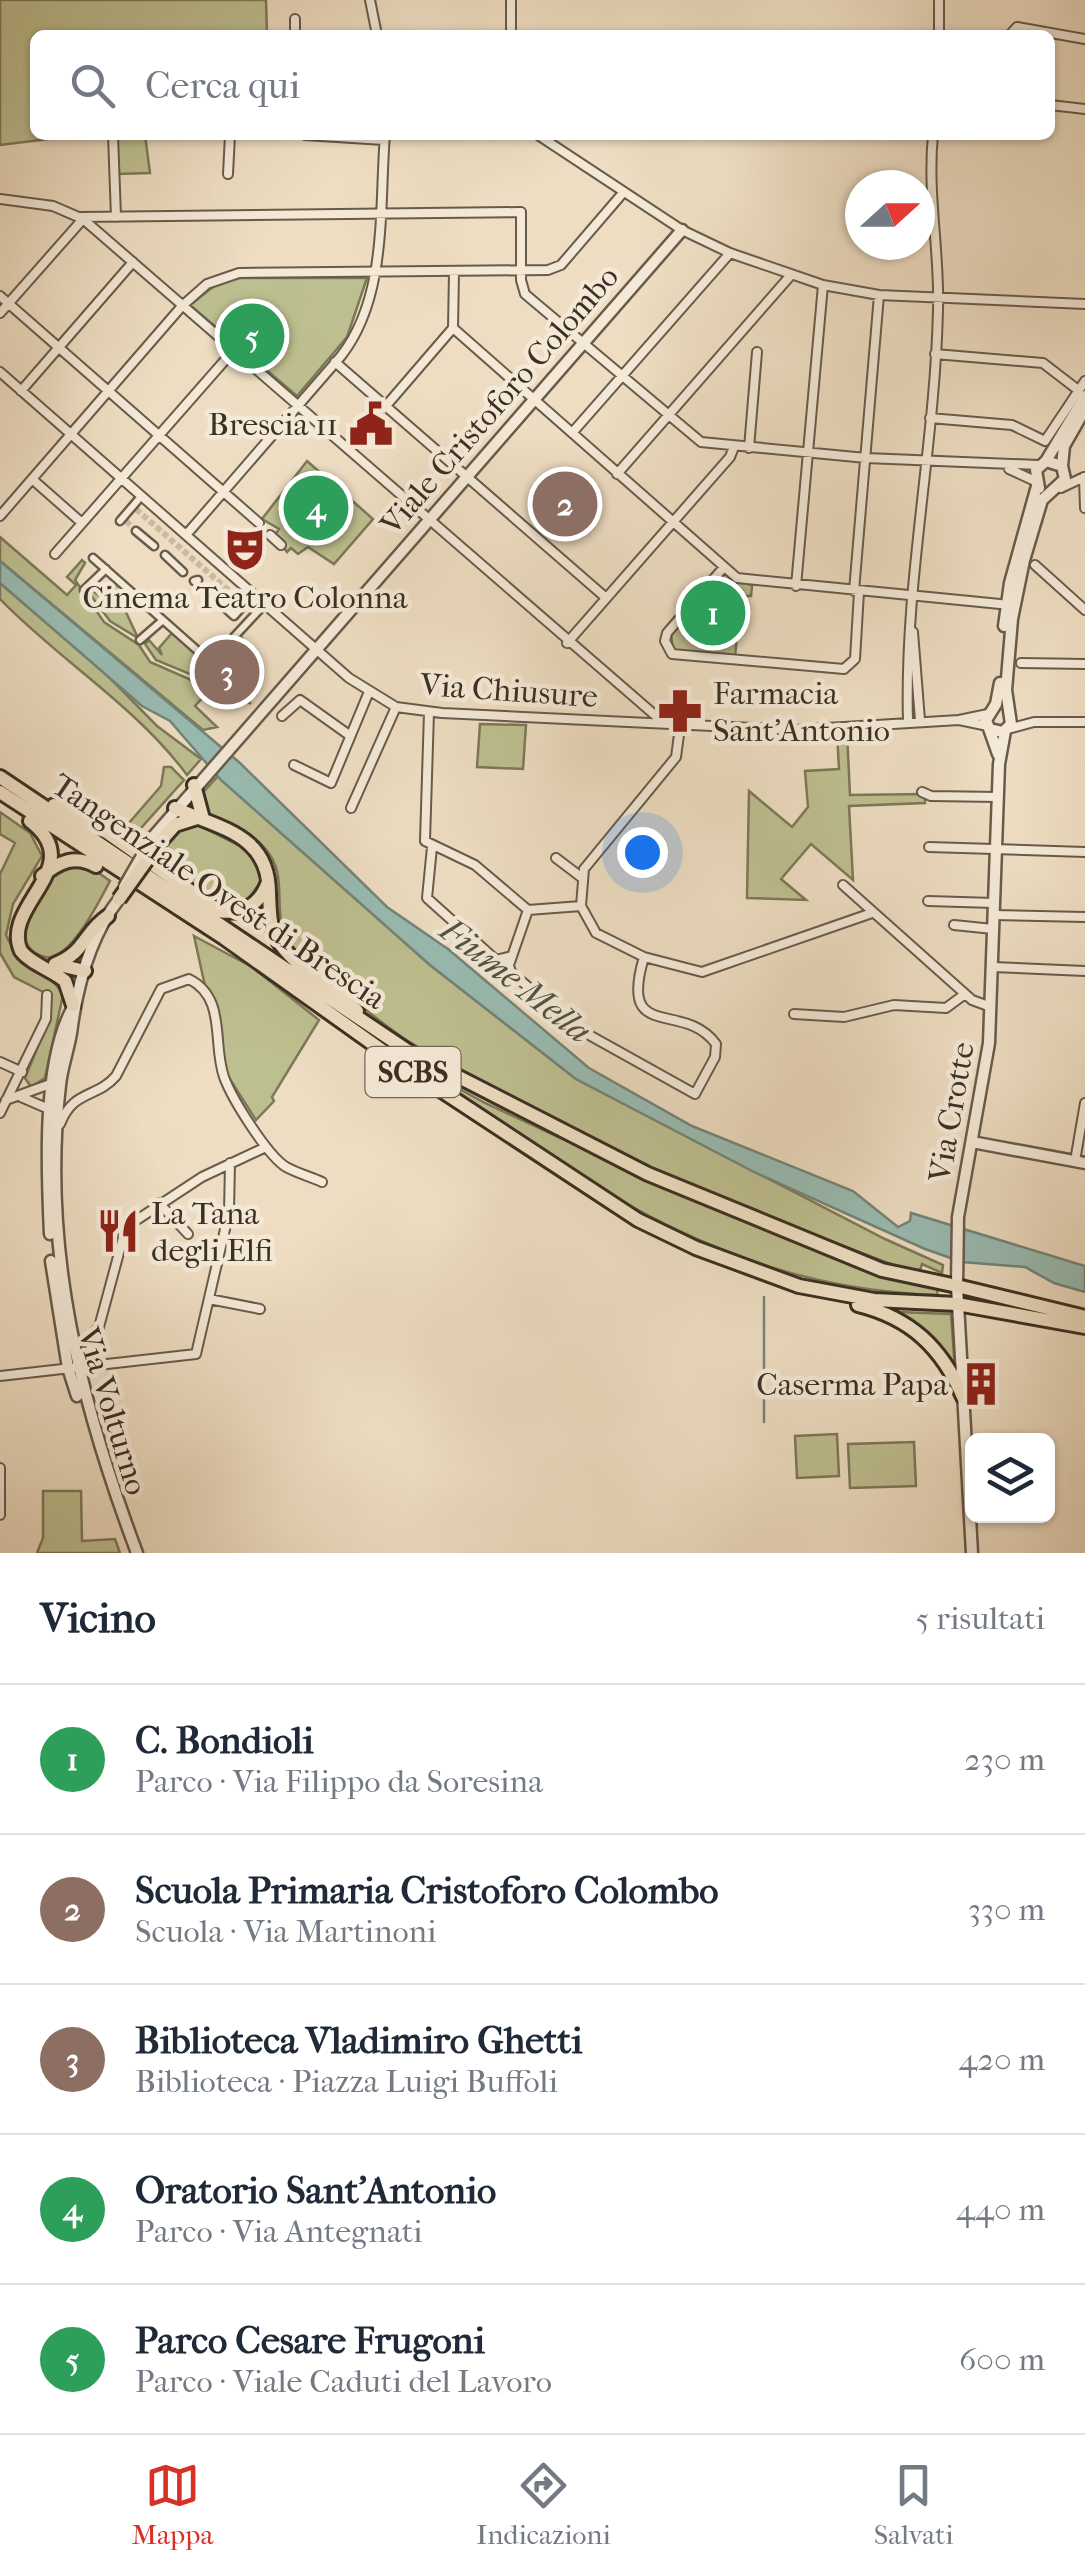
<!DOCTYPE html>
<html lang="it">
<head>
<meta charset="utf-8">
<style>
	:root { --surface:#fff; --page:#f6f6f7; --text:#1f2937; --muted:#747a83; --line:#e0e1e3; --accent:#d93025 }
	body { margin:0; font-family:"IM FELL French Canon",serif; background:var(--page); color:var(--text) }
	.controls { position:absolute; right:30px; bottom:30px; display:grid; overflow:hidden; border-radius:15px; box-shadow:0 2px 8px #0004 }
	.controls button { width:90px; height:90px; display:grid; place-items:center; padding:0; border:0; border-bottom:2px solid var(--line); background:var(--surface); color:var(--text); font:50px sans-serif }
	.compass { position:absolute; left:845px; top:170px; width:90px; height:90px; border-radius:50%; background:var(--surface); box-shadow:0 2px 8px #0004; rotate:69deg }
	.you { position:absolute; left:642px; top:852px; width:35px; height:35px; margin:-25px; border:8px solid #fff; border-radius:50%; background:#1a73e8; box-shadow:0 0 0 15px #1a73e833 }
	.badge { display:grid; place-items:center; width:65px; height:65px; border-radius:50%; background:var(--accent); color:#fff; font-size:32px; font-weight:700 }
	.pin { position:absolute; translate:-50% -50%; border:5px solid #fff; box-shadow:0 2px 10px #0006 }
	.list { margin:0; padding:0; list-style:none }
	h2 { display:flex; justify-content:space-between; align-items:center; height:130px; margin:0; padding:0 40px; font-size:42px }
	h2 small { font-size:32px; font-weight:400; color:var(--muted) }
	.list li { display:grid; grid-template-columns:65px 1fr auto; gap:30px; align-items:center; box-sizing:border-box; height:150px; padding:0 40px; border-top:2px solid var(--line) }
	.list b { display:block; font-size:38px; white-space:nowrap }
	.list p { margin:0; font-size:32px; white-space:nowrap; color:var(--muted) }
	.list em { font-size:32px; font-style:normal; color:var(--muted) }
	.icon { flex:none; width:55px; height:55px; fill:none; stroke:currentColor; stroke-width:2; stroke-linecap:round; stroke-linejoin:round }
	.map { position:relative; flex:none; width:1085px; height:1553px; overflow:hidden }
	.search { position:absolute; background:var(--surface); box-shadow:0 2px 8px #0004; left:30px; right:30px; top:30px; height:110px; display:flex; align-items:center; gap:25px; box-sizing:border-box; padding:0 35px; border-radius:15px; color:var(--muted); font-size:38px }
	.sheet { height:880px; background:var(--surface) }
	nav { display:flex; justify-content:space-around; align-items:center; box-sizing:border-box; height:140px; border-top:2px solid var(--line); background:var(--surface); font-size:28px; color:var(--muted) }
	nav a { display:grid; justify-items:center; gap:5px }
	nav .on { color:var(--accent) }
	.map>svg:first-child { display:block }
	.green { fill:#bebf90; stroke:#7c7859; stroke-width:2.5 }
	.water { fill:#99bcb3; stroke:#738479; stroke-width:2.5 }
	.lines { fill:none; stroke-linecap:round; stroke-linejoin:round }
	.stream { stroke:#738479; stroke-width:2.5 }
	.pedestrian-tunnel { stroke:#cabaa2; stroke-width:6; stroke-dasharray:6 3; stroke-linecap:butt }
	.pedestrian-casing { stroke:#685b4a; stroke-width:11 }
	.minor-casing { stroke:#685b4a; stroke-width:12 }
	.tertiary-casing { stroke:#685b4a; stroke-width:15 }
	.primary-casing { stroke:#3b3022; stroke-width:18 }
	.trunk-casing { stroke:#3b3022; stroke-width:18 }
	.pedestrian { stroke:#f4e9d7; stroke-width:6 }
	.minor { stroke:#f4e9d7; stroke-width:8 }
	.tertiary { stroke:#f4e9d7; stroke-width:10 }
	.primary { stroke:#eeddc2; stroke-width:12 }
	.trunk { stroke:#eeddc2; stroke-width:12 }
	.tertiary-bridge-casing { stroke:#685b4a; stroke-width:15; stroke-linecap:butt }
	.trunk-bridge-casing { stroke:#3b3022; stroke-width:18; stroke-linecap:butt }
	.tertiary-bridge { stroke:#f4e9d7; stroke-width:10 }
	.trunk-bridge { stroke:#eeddc2; stroke-width:12 }
	.labels { text-anchor:middle; stroke-width:9; stroke-linejoin:round; paint-order:stroke }
	.shield { fill:#f4e9d7; stroke:#726858; stroke-width:2.5 }
	.shield-label { font-size:30px; font-weight:bold; fill:#3b3022 }
	.street-label { font-size:32px; fill:#3b3022; stroke:#f4e9d7 }
	.poi-label { font-size:32px; fill:#3b3022; stroke:#f4e9d7; text-anchor:end }
	.water-label { font-size:35px; font-style:italic; fill:#525346; stroke:#f4e9d7 }
</style>
</head>
<body>
<div class="map">
<svg width="1085" height="1553" viewBox="0 0 1085 1553">
	<rect width="100%" height="100%" fill="#eeddc2"/>
	<filter id="stains"><feTurbulence type="fractalNoise" baseFrequency=".002" numOctaves="4"/><feColorMatrix values="0 0 0 0 .2 0 0 0 0 .09 0 0 0 0 .02 0 0 0 .5 -.17"/></filter>
	<radialGradient id="worn" r=".72"><stop offset=".6" stop-color="#630" stop-opacity="0"/><stop offset="1" stop-color="#630" stop-opacity=".3"/></radialGradient>
	<!-- green -->
	<path class="green" d="M 0,0 L 266,0 L 267,35 L 35,35 L 35,135 L 81,135 L 0,145 Z
		M 116,135 L 145,135 L 150,173 L 117,174 Z
		M 235,278 L 367,278 L 347,337 L 297,396 L 190,305 L 218,283 Z
		M 307,461 L 373,519 L 334,564 L 308,547 L 298,554 L 291,548 L 287,552 L 275,535 L 279,529 L 262,519 Z
		M 0,537 L 67,595 L 76,585 L 67,577 L 82,560 L 85,563 L 75,580 L 104,622 L 139,645 L 150,662 L 198,683 L 212,675 L 251,704 L 217,682 L 195,706 L 217,727 L 203,730 L 0,561 Z
		M 724,572 L 752,586 L 751,596 L 740,596 L 735,658 L 673,651 L 671,633 Z
		M 115,582 L 130,595 L 125,610 L 138,638 L 110,621 L 89,593 L 92,590 L 102,598 Z
		M 0,583 L 102,670 L 157,726 L 201,759 L 187,775 C 136,706 59,660 0,599 Z
		M 172,633 L 201,658 L 195,666 L 205,675 L 197,677 L 156,660 L 145,644 L 149,640 L 162,655 L 159,648 Z
		M 480,724 L 526,725 L 523,769 L 477,767 Z
		M 837,733 L 847,733 L 850,795 L 925,794 L 925,803 L 849,806 L 853,880 L 811,844 L 781,879 L 806,900 L 747,898 L 749,791 L 792,827 L 808,807 L 805,771 L 839,769 Z
		M 164,767 L 171,767 L 184,780 L 132,838 L 122,831 L 161,786 Z
		M 218,776 L 430,965 L 576,1079 L 885,1239 L 943,1265 L 942,1273 L 922,1264 L 919,1273 L 896,1266 C 730,1203 557,1137 408,1041 C 372,1018 340,987 307,961 C 258,924 297,883 264,847 C 249,830 224,825 206,813 L 199,797 Z
		M 0,812 L 30,833 L 42,856 L 13,904 L 6,935 C 18,964 49,969 63,995 L 45,1078 L 31,1087 L 25,1078 L 49,1019 L 45,993 L 14,977 L 0,953 L 0,874 L 15,843 L 0,834 Z
		M 194,823 L 254,853 L 262,880 L 247,901 L 220,903 L 153,859 L 177,829 Z
		M 86,864 L 110,881 C 98,904 76,947 53,958 C 33,957 26,947 20,929 L 56,869 Z
		M 194,936 L 252,967 L 319,1020 L 272,1097 L 274,1101 L 256,1120 L 226,1073 L 214,999 L 205,986 Z
		M 408,1061 L 485,1103 L 649,1179 L 838,1259 L 938,1288 L 937,1295 C 720,1288 580,1178 408,1061 Z
		M 898,1312 L 951,1314 L 955,1369 L 928,1333 Z
		M 837,1434 L 839,1476 L 797,1478 L 795,1436 Z
		M 914,1442 L 916,1486 L 850,1488 L 848,1444 Z
		M 43,1491 L 81,1491 L 82,1541 L 115,1539 L 120,1553 L 37,1553 L 43,1538 Z"/>
	<!-- water -->
	<path class="water" d="M 0,561 L 240,763 L 387,907 L 448,949 L 589,1068 L 692,1126 L 853,1191 L 898,1227 L 910,1221 L 911,1213 L 1085,1266 L 1085,1292 L 1054,1283 L 1025,1267 L 962,1262 L 925,1249 L 754,1172 L 576,1079 L 430,965 L 221,780 L 170,721 L 142,706 L 0,583 Z"/>
	<g class="lines">
		<!-- stream -->
		<path class="stream" d="M 764,1422 L 764,1297"/>
		<!-- pedestrian-tunnel -->
		<path class="pedestrian-tunnel" d="M 136,509 L 243,603
			M 126,521 L 136,531"/>
		<!-- pedestrian casing -->
		<g class="pedestrian-casing">
			<path id="pedestrian" d="M 120,521 L 138,500
				M 136,531 L 154,546
				M 165,555 L 183,572
				M 93,558 L 216,667
				M 194,581 L 198,580
				M 84,590 L 106,569
				M 209,590 L 211,596
				M 222,605 L 234,616 L 250,598
				M 234,637 L 261,608
				M 140,640 L 163,620
				M 207,676 L 239,641"/>
		</g>
		<!-- minor casing -->
		<g class="minor-casing">
			<path id="minor" d="M 370,0 L 377,35
				M 295,19 L 295,35
				M 511,35 L 511,0
				M 939,35 L 939,0
				M 1010,35 L 1017,27 L 1085,39
				M 1050,105 L 1085,109
				M 113,135 L 116,217
				M 305,135 L 384,140
				M 538,135 L 682,230 L 730,253 L 823,285 L 879,295 L 1085,304
				M 228,174 L 230,135
				M 0,199 L 53,206 L 83,219 L 664,723
				M 81,217 L 521,212 L 521,280 L 525,294 L 701,442 L 866,458 L 1039,465
				M 454,272 L 453,328 L 737,578 L 1000,604
				M 0,296 L 259,523
				M 0,313 L 83,219
				M 935,354 L 1043,363 L 1078,390
				M 335,362 L 605,597
				M 0,372 L 349,678 L 396,707 L 442,713 L 794,730 L 959,720 L 988,714
				M 21,391 L 133,262
				M 385,407 L 453,328
				M 930,418 L 1012,425 L 1045,441 L 1085,381
				M 572,433 L 730,253
				M 749,448 L 757,352
				M 1009,469 L 1035,481
				M 617,474 L 791,275
				M 1084,477 L 1085,508
				M 32,479 L 82,523
				M 1061,488 L 1084,477
				M 0,516 L 182,306 L 207,284 L 239,273 L 548,270 L 561,265 L 622,194
				M 186,535 L 341,356 C 388,296 379,207 385,135
				M 270,535 L 281,545
				M 55,554 L 233,351
				M 1035,565 L 1085,610
				M 724,567 L 667,633 L 665,641 L 672,654 L 844,669 L 855,659 L 859,592
				M 796,586 L 823,285
				M 854,591 L 879,295
				M 913,632 L 920,720
				M 567,643 L 730,457 L 734,447
				M 1021,663 L 1085,664
				M 429,712 L 425,841 L 475,865 L 528,910 L 581,906
				M 282,716 L 300,700 L 349,735
				M 959,720 L 988,726
				M 908,721 C 904,584 935,447 938,310 C 940,252 927,194 933,135
				M 680,727 L 676,757 L 584,869 L 581,906 L 596,933 L 644,957 L 702,972 L 872,913
				M 1008,729 L 1034,722 L 1085,722
				M 294,765 L 331,783 L 368,694
				M 922,792 L 931,796 L 998,797
				M 351,808 L 396,707
				M 432,847 L 427,898 L 496,960 L 512,956
				M 929,847 L 1085,852
				M 556,858 L 581,877
				M 843,885 L 972,1000 L 991,1007
				M 928,901 L 994,903
				M 528,910 L 509,965 L 511,972 L 573,1026 L 695,1094 L 715,1057 L 716,1044 C 683,999 618,1044 644,957
				M 994,915 L 1085,917
				M 954,925 L 993,929
				M 992,967 L 1085,971
				M 794,1014 L 844,1017 L 894,1005 L 946,1008 L 965,994
				M 0,1062 L 22,1072
				M 21,1097 L 51,1110
				M 6,1100 L 53,1083
				M 0,1113 L 46,1019 L 47,995
				M 60,1124 C 74,1089 96,1099 116,1076 L 161,989 L 189,979 C 227,998 212,1043 224,1077 C 232,1099 267,1155 286,1167 C 297,1173 311,1177 322,1182
				M 1075,1161 L 1085,1103
				M 159,1203 L 188,1234
				M 209,1299 L 260,1309
				M 72,1343 L 87,1341 L 99,1327 L 126,1227 L 202,1177 L 266,1147
				M 85,1365 L 94,1337
				M 0,1376 L 196,1354 L 229,1212 L 230,1163
				M 0,1468 L 0,1515"/>
		</g>
		<!-- tertiary casing -->
		<g class="tertiary-casing">
			<path id="tertiary" d="M 1062,466 L 1064,446 L 1085,409
				M 1039,488 L 1036,470 L 1046,461 L 1085,396
				M 1004,626 L 1010,583 L 1037,486
				M 990,729 L 1003,732 L 1011,724 L 1006,690 L 1012,619 L 1024,560 L 1042,500 L 1065,479 L 1062,466 L 1046,461
				M 998,754 L 986,720 L 996,704 L 1000,683
				M 153,837 L 682,230
				M 119,899 C 91,935 78,983 72,1026 C 70,1046 62,1065 60,1085 C 41,1249 80,1401 137,1553
				M 972,1142 L 1085,1163
				M 50,1234 C 47,1171 42,1065 72,1009
				M 51,1261 L 68,1368 L 77,1396
				M 972,1553 L 957,1286 L 958,1217 L 989,1043 L 999,764 L 1005,731"/>
		</g>
		<!-- primary casing -->
		<g class="primary-casing">
			<path id="primary" d="M 957,1286 L 1085,1317
				M 957,1304 L 1085,1327"/>
		</g>
		<!-- trunk casing -->
		<g class="trunk-casing">
			<path id="trunk" d="M 0,777 L 408,1051 L 648,1174 L 882,1270 L 957,1286
				M 194,785 L 202,815
				M 0,792 L 224,938 L 401,1064 L 638,1220 L 696,1248 L 799,1286 L 874,1300 L 957,1304
				M 54,805 L 108,833 L 219,911 C 243,915 260,904 268,882
				M 175,808 C 220,829 269,834 269,893 C 270,913 269,929 281,945 C 300,971 335,987 357,1011
				M 30,821 C 90,867 0,905 21,951 C 31,964 52,970 65,981 L 73,1005
				M 159,843 L 175,825 L 197,818
				M 42,876 C 59,862 75,854 96,866
				M 55,964 C 86,952 83,933 108,916
				M 59,965 L 85,971
				M 858,1305 C 911,1318 942,1348 963,1397"/>
		</g>
		<!-- pedestrian -->
		<use href="#pedestrian" class="pedestrian"/>
		<!-- minor -->
		<use href="#minor" class="minor"/>
		<!-- tertiary -->
		<use href="#tertiary" class="tertiary"/>
		<!-- primary -->
		<use href="#primary" class="primary"/>
		<!-- trunk -->
		<use href="#trunk" class="trunk"/>
		<!-- tertiary-bridge casing -->
		<g class="tertiary-bridge-casing">
			<path id="tertiary-bridge" d="M 124,887 L 153,837"/>
		</g>
		<!-- trunk-bridge casing -->
		<g class="trunk-bridge-casing">
			<path id="trunk-bridge" d="M 119,899 L 159,843"/>
		</g>
		<!-- tertiary-bridge -->
		<use href="#tertiary-bridge" class="tertiary-bridge"/>
		<!-- trunk-bridge -->
		<use href="#trunk-bridge" class="trunk-bridge"/>
	</g>
	<!-- icons -->
	<defs>
		<g id="civic-bare" transform="scale(3.45)"><path d="M-.6-6.5H3V-4.5H.6V-3L4-1V1h2V6H-6V1h2V-1L-.6-3ZM-1.2 2.5V6h2.4V2.5Z" fill="#8f2418" stroke="#f4e9d7" stroke-width="2.5" paint-order="stroke"/></g>
		<g id="theatre-bare" transform="scale(3.45)"><path d="M-5-5.5Q0-4 5-5.5V0Q5 5 0 6Q-5 5-5 0ZM-3.3-2.5H-1v1.5H-3.3ZM1-2.5H3.3v1.5H1ZM-2.8 1Q0 5.5 2.8 1Z" fill="#8f2418" stroke="#f4e9d7" stroke-width="2.5" paint-order="stroke"/></g>
		<g id="pharmacy-bare" transform="scale(3.45)"><path d="M-2-6h4v4h4v4h-4v4h-4v-4h-4v-4h4Z" fill="#8f2418" stroke="#f4e9d7" stroke-width="2.5" paint-order="stroke"/></g>
		<g id="restaurant-bare" transform="scale(3.45)"><path d="M-5-6h1v4h1v-4h1v4h1v-4h1v5L-1.5 .5V6h-2V.5L-5-1ZM5-6V6H3V1.5H1.5Q1.5-4 5-6Z" fill="#8f2418" stroke="#f4e9d7" stroke-width="2.5" paint-order="stroke"/></g>
		<g id="building-bare" transform="scale(3.45)"><path d="M-4-6H4V6H1V3H-1V6H-4ZM-2.5-4.3h1.7v1.8h-1.7ZM.8-4.3h1.7v1.8H.8ZM-2.5-1h1.7V.8h-1.7ZM.8-1h1.7V.8H.8Z" fill="#8f2418" stroke="#f4e9d7" stroke-width="2.5" paint-order="stroke"/></g>
	</defs>
	<g fill-rule="evenodd">
		<use href="#civic-bare" x="371" y="424"/>
		<use href="#theatre-bare" x="245" y="549"/>
		<use href="#pharmacy-bare" x="680" y="711"/>
		<use href="#restaurant-bare" x="118" y="1231"/>
		<use href="#building-bare" x="981" y="1384"/>
	</g>
	<g class="labels">
		<!-- shield labels -->
		<rect class="shield" x="365.5" y="1047" width="95" height="50" rx="8"/>
		<g class="shield-label">
			<text x="413" y="1082">SCBS</text>
		</g>
		<!-- street labels -->
		<g class="street-label">
			<text transform="translate(499 400) rotate(-49)" y="11">Viale Cristoforo Colombo</text>
			<text transform="translate(509 690) rotate(4)" y="11">Via Chiusure</text>
			<text transform="translate(219 891) rotate(34)" y="11">Tangenziale Ovest di Brescia</text>
			<text transform="translate(951 1112) rotate(-80)" y="11">Via Crotte</text>
			<text transform="translate(113 1411) rotate(73)" y="11">Via Volturno</text>
		</g>
		<!-- poi labels -->
		<g class="poi-label">
			<text x="338" y="435">Brescia 11</text>
			<text x="245" y="608" text-anchor="middle">Cinema Teatro Colonna</text>
			<text x="713" y="704" text-anchor="start">Farmacia<tspan x="713" dy="37">Sant'Antonio</tspan></text>
			<text x="151" y="1224" text-anchor="start">La Tana<tspan x="151" dy="37">degli Elfi</tspan></text>
			<text x="948" y="1395">Caserma Papa</text>
		</g>
		<!-- water labels -->
		<g class="water-label">
			<text transform="translate(516 980) rotate(38)" y="12">Fiume Mella</text>
		</g>
	</g>
	<rect width="100%" height="100%" filter="url(#stains)"/>
	<rect width="100%" height="100%" fill="url(#worn)"/>
</svg>
<div class="controls">
<button><svg class="icon" aria-label="layers" viewBox="0 0 24 24"><path d="M12 4l9 5-9 5-9-5zM3 14l9 5 9-5"/></svg></button>
</div>
<svg class="compass" viewBox="-18 -18 36 36"><path d="M0-13l5 13h-10z" fill="#e53935"/><path d="M0 13l5-13h-10z" fill="#747a83"/></svg>
<div class="you"></div>
<div class="pin badge" style="left:713px;top:613px;background:#2e9e5b">1</div>
<div class="pin badge" style="left:565px;top:504px;background:#8d6e63">2</div>
<div class="pin badge" style="left:227px;top:672px;background:#8d6e63">3</div>
<div class="pin badge" style="left:316px;top:508px;background:#2e9e5b">4</div>
<div class="pin badge" style="left:252px;top:336px;background:#2e9e5b">5</div>
<div class="search"><svg class="icon" aria-label="search" viewBox="0 0 24 24"><circle cx="10" cy="10" r="6"/><path d="M15 15l6 6"/></svg>Cerca qui</div>
</div>
<section class="sheet">
<h2>Vicino<small>5 risultati</small></h2>
<ul class="list">
<li><span class="badge" style="background:#2e9e5b">1</span><div><b>C. Bondioli</b><p>Parco · Via Filippo da Soresina</p></div><em>230 m</em></li>
<li><span class="badge" style="background:#8d6e63">2</span><div><b>Scuola Primaria Cristoforo Colombo</b><p>Scuola · Via Martinoni</p></div><em>330 m</em></li>
<li><span class="badge" style="background:#8d6e63">3</span><div><b>Biblioteca Vladimiro Ghetti</b><p>Biblioteca · Piazza Luigi Buffoli</p></div><em>420 m</em></li>
<li><span class="badge" style="background:#2e9e5b">4</span><div><b>Oratorio Sant'Antonio</b><p>Parco · Via Antegnati</p></div><em>440 m</em></li>
<li><span class="badge" style="background:#2e9e5b">5</span><div><b>Parco Cesare Frugoni</b><p>Parco · Viale Caduti del Lavoro</p></div><em>600 m</em></li>
</ul>
</section>
<nav>
<a class="on"><svg class="icon" aria-label="map" viewBox="0 0 24 24"><path d="M3 6l6-2 6 2 6-2v14l-6 2-6-2-6 2zM9 4v14M15 6v14"/></svg>Mappa</a>
<a><svg class="icon" aria-label="directions" viewBox="0 0 24 24"><path d="M12 3l9 9-9 9-9-9zM9 14v-3h6M13 9l2 2-2 2"/></svg>Indicazioni</a>
<a><svg class="icon" aria-label="saved" viewBox="0 0 24 24"><path d="M7 4h10v16l-5-4-5 4z"/></svg>Salvati</a>
</nav>
</body>
</html>
